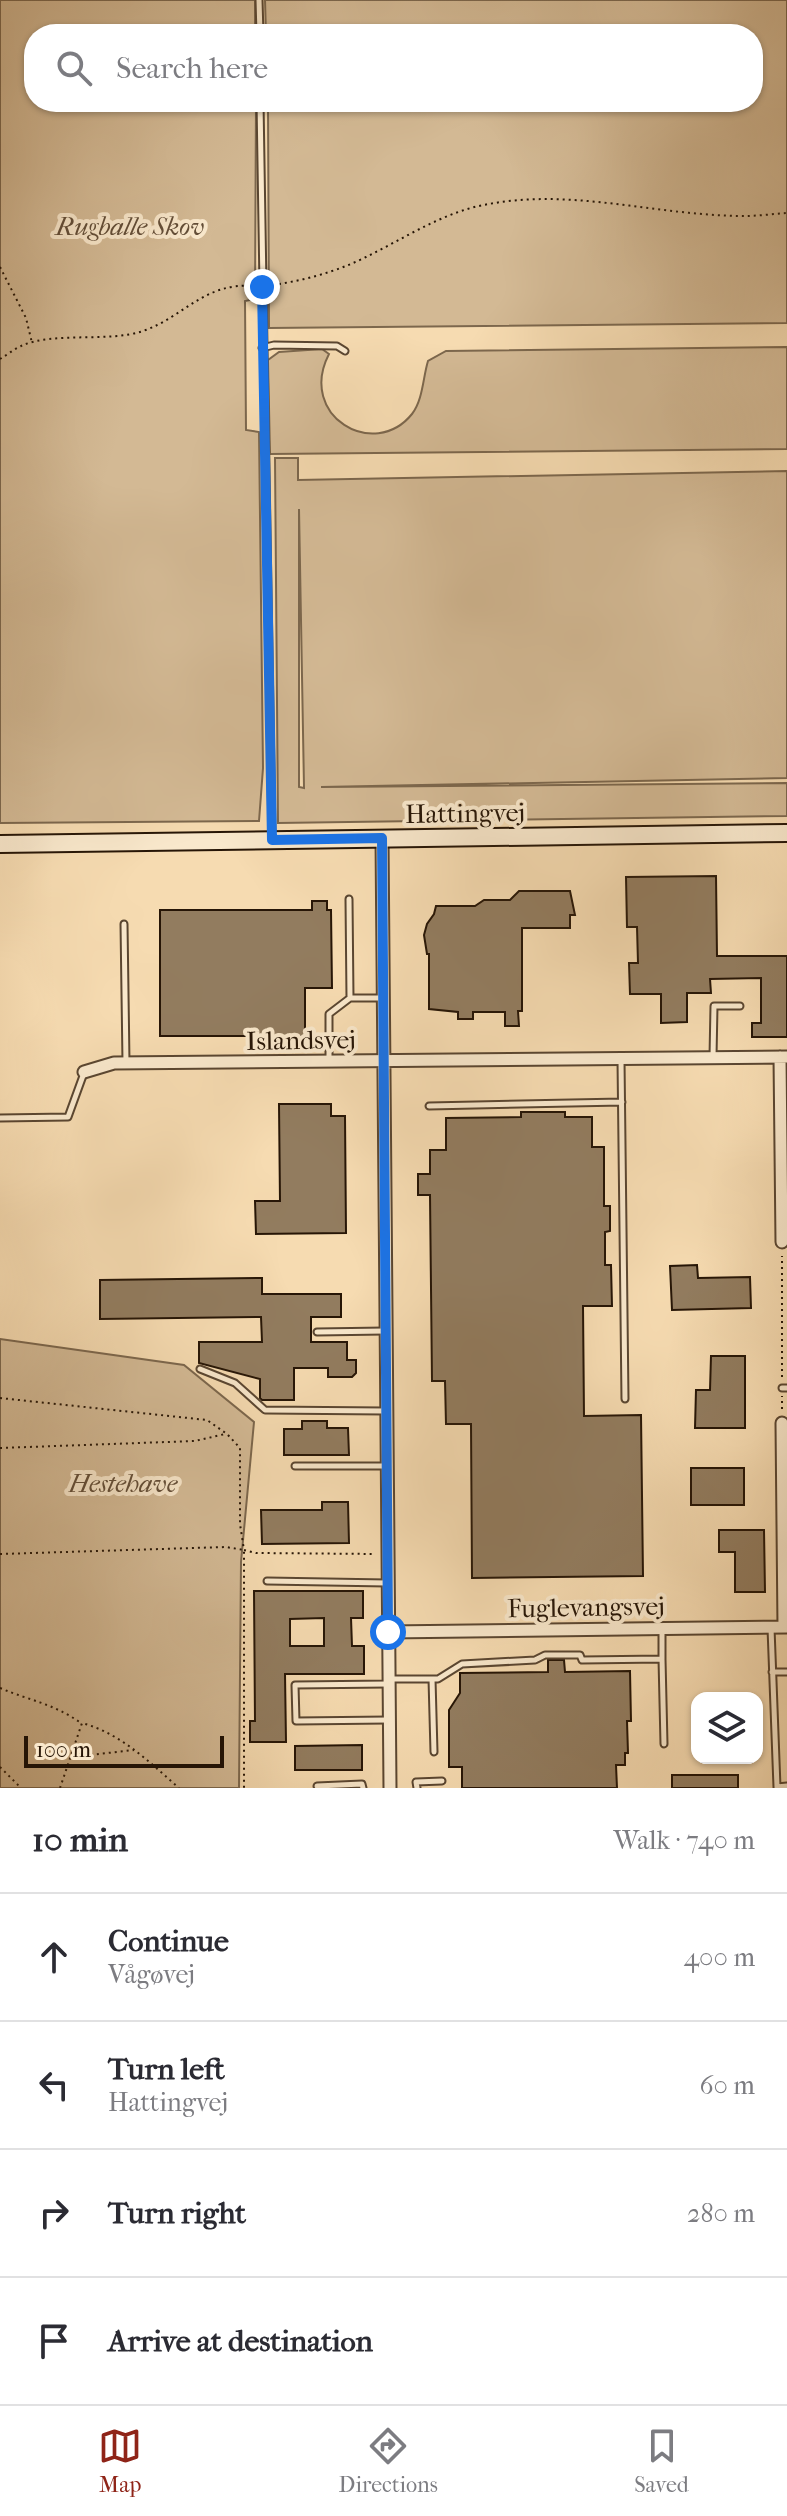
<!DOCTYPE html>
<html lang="en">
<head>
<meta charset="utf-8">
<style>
	:root { --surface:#fff; --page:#f7f7f7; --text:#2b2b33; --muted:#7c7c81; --line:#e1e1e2; --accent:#8f2418 }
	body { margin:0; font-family:"IM FELL French Canon",serif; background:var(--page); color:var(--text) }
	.controls { position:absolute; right:24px; bottom:24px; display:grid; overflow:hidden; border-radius:16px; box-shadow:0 2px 6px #0004 }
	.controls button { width:72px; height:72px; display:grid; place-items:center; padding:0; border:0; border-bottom:2px solid var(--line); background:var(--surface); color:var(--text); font:40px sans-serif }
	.scale { position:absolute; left:24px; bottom:20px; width:200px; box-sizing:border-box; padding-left:8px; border:4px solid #261506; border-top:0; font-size:22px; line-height:28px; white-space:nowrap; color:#261506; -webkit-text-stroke:6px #f9e8cc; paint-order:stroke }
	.stop { position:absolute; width:24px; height:24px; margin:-18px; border:6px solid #1a73e8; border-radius:50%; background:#fff }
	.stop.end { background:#1a73e8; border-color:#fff; box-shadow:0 2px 8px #0008 }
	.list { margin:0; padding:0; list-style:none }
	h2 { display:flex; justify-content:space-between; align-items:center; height:104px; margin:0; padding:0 32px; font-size:34px }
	h2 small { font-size:26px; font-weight:400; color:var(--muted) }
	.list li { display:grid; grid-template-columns:52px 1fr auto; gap:24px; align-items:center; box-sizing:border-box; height:128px; padding:0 32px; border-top:2px solid var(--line) }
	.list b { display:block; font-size:30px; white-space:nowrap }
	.list p { margin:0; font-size:26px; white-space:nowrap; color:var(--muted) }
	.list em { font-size:26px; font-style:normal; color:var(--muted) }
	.icon { flex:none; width:44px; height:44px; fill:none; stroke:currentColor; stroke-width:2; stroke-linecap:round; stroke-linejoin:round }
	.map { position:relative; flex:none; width:787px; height:1788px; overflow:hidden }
	.search { position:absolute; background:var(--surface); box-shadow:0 2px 6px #0004; left:24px; right:24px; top:24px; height:88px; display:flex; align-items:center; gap:20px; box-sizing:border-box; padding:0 28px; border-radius:32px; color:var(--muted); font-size:30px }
	.sheet { height:616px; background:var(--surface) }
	nav { display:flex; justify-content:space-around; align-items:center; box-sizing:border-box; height:112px; border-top:2px solid var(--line); background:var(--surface); font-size:22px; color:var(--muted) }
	nav a { display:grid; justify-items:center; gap:4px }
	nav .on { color:var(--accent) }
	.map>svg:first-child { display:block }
	.green { fill:#d3b994; stroke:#7c674d; stroke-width:2; fill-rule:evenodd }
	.building { fill:#927c5f; stroke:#261506; stroke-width:2; fill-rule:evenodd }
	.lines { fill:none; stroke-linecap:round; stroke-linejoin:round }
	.lane-casing { stroke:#5a4631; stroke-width:9 }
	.street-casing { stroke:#5a4631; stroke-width:15 }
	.secondary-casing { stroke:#261506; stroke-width:20 }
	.path { stroke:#261506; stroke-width:2; stroke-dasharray:2 4; stroke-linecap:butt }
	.lane { stroke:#f9e8cc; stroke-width:5 }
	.street { stroke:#f9e8cc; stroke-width:11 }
	.secondary { stroke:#f9e8cc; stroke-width:16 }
	.route { stroke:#1a73e8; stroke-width:10 }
	.labels { text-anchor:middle; stroke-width:8; stroke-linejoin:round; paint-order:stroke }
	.park-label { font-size:26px; font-style:italic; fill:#634e38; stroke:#f9e8cc }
	.street-label { font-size:26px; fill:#261506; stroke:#f9e8cc }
</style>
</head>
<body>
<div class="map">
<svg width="787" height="1788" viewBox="0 0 787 1788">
	<rect width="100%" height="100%" fill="#f6dbb1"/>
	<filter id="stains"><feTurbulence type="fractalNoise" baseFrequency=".0025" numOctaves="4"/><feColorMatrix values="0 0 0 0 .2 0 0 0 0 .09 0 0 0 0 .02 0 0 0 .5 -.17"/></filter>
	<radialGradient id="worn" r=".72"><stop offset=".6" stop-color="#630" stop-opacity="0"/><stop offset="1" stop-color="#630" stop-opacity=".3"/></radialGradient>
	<!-- green -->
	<path class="green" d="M 0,0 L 255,0 L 255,34 L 34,34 L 34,102 L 256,102 L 255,299 L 245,301 L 246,430 L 259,432 L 263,768 L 259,821 L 0,823 Z
		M 265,0 L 787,0 L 787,323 L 269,328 L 268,102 L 753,102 L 753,34 L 266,34 Z
		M 787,347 L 787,449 L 270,454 L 268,360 L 279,352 L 322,349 L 329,354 C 297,416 374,461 412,414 C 423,400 423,377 428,361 L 446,351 Z
		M 275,458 L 298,458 L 298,480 L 787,471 L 787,778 L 321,787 L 787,783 L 787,816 L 278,823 ZM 299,509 L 304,787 L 304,788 L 299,787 Z
		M 0,1339 L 184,1365 L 254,1422 L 241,1562 L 239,1788 L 0,1788 Z"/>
	<!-- building -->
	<path class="building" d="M 716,876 L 717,956 L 787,956 L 787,1037 L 752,1037 L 752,1023 L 761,1023 L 761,978 L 710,979 L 711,993 L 687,993 L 687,1022 L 661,1023 L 661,994 L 630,994 L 629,963 L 638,963 L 637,927 L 627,927 L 626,877 Z
		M 519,891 L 570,891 L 575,915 L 570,915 L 570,928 L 522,928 L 522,1011 L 518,1011 L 519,1026 L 505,1026 L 505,1012 L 473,1012 L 473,1019 L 458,1019 L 458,1012 L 429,1009 L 429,954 L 427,954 L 424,935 L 427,924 L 434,914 L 436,906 L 475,906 L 484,900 L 510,900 Z
		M 312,901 L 327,901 L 327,910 L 331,910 L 332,988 L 305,988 L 305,1036 L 160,1036 L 160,910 L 312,910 Z
		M 279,1104 L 331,1104 L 331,1116 L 345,1116 L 346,1233 L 256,1234 L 255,1201 L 280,1201 Z
		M 521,1112 L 565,1112 L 565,1117 L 592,1117 L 592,1147 L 604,1147 L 604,1206 L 610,1206 L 610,1231 L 605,1232 L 605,1265 L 611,1265 L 612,1306 L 583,1306 L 584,1416 L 641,1415 L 643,1576 L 472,1578 L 471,1424 L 446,1424 L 445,1381 L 432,1381 L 430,1195 L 418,1195 L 418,1174 L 430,1174 L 430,1150 L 446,1150 L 446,1118 L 521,1117 Z
		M 697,1265 L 698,1278 L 750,1277 L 751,1308 L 672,1310 L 670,1266 Z
		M 262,1278 L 262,1294 L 341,1294 L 341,1317 L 311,1317 L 311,1342 L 347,1342 L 347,1360 L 356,1360 L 356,1373 L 352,1377 L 328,1377 L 328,1368 L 294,1368 L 294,1400 L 262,1400 L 260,1398 L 260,1379 L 199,1363 L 199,1342 L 262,1342 L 261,1317 L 100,1319 L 100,1280 Z
		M 711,1356 L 745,1356 L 745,1428 L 695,1428 L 696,1390 L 710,1390 Z
		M 302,1421 L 327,1421 L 327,1428 L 348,1428 L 349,1455 L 284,1455 L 284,1429 L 302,1429 Z
		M 691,1468 L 744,1468 L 744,1505 L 691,1505 Z
		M 322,1502 L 348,1502 L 349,1543 L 262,1544 L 261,1510 L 322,1510 Z
		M 719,1530 L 764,1530 L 765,1592 L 735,1592 L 735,1552 L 719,1552 Z
		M 254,1591 L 363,1591 L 363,1618 L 351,1618 L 352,1646 L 364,1646 L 364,1674 L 285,1674 L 286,1742 L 250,1742 L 250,1721 L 255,1721 ZM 324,1618 L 324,1646 L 290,1646 L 290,1619 Z
		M 548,1660 L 564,1660 L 565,1672 L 630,1671 L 631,1721 L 627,1721 L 628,1753 L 625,1753 L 625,1765 L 616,1765 L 617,1788 L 462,1788 L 462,1767 L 449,1767 L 449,1710 L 460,1693 L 460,1673 L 548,1672 Z
		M 362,1745 L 362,1770 L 295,1770 L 295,1746 Z
		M 672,1775 L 738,1775 L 738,1788 L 672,1788 Z"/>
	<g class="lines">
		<!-- lane casing -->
		<g class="lane-casing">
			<path id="lane" d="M 259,0 L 260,34
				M 260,102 L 272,837
				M 262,348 L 274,345 L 337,346 L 345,351
				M 124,924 L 126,1062
				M 350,998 L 383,998
				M 713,1057 L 714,1006 L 740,1006
				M 329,1060 L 329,1014 L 350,998 L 349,899
				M 621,1060 L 625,1399
				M 429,1106 L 622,1102
				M 0,1118 L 68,1117 L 84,1073
				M 317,1332 L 385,1331
				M 200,1369 L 235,1383 L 265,1410 L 385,1411
				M 782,1388 L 787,1388
				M 295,1466 L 386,1466
				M 267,1581 L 387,1583
				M 771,1628 L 777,1787 L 787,1786
				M 662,1659 L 664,1744
				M 772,1672 L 787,1672
				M 390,1679 L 438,1679 L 462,1664 L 535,1660 L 545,1655 L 580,1655 L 582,1660 L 662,1659 L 662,1630
				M 432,1679 L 434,1752
				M 388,1684 L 295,1685 L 296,1721 L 388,1720
				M 317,1786 L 362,1784 L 363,1788
				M 417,1788 L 416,1782 L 442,1781"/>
		</g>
		<!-- street casing -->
		<g class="street-casing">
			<path id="street" d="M 382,838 L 390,1788
				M 780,1057 L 782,1242
				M 84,1072 L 114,1063 L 787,1057
				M 782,1423 L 784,1627
				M 388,1632 L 787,1627"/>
		</g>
		<!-- secondary casing -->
		<g class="secondary-casing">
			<path id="secondary" d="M 0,844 L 787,833"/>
		</g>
		<!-- path -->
		<path class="path" d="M 0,267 L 26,318 L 32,343
			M 273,285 C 305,280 336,272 366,257 C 405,238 445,211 489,204 C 574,188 659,216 744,216 C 758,216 773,214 787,213
			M 0,359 C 7,355 14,349 21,346 C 54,331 107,343 143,331 C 184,317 204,282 254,286
			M 782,1377 L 782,1256
			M 0,1398 L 207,1420 L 227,1434 L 240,1448 L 240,1524 L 244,1550 L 256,1553 L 375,1554
			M 782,1409 L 782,1396
			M 0,1448 L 195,1441 L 225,1434
			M 0,1554 L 226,1547 L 244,1550 L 244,1788
			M 0,1688 C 31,1701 52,1703 81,1723
			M 73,1753 L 90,1755 L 134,1750
			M 0,1767 L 21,1788
			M 60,1788 L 82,1723 C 122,1734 149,1762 179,1788"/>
		<!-- lane -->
		<use href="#lane" class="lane"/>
		<!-- street -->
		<use href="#street" class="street"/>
		<!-- secondary -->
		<use href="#secondary" class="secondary"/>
	</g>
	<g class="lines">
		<!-- route -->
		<path class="route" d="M 262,287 L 272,840 L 382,838 L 388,1632"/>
	</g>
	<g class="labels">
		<!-- park labels -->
		<g class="park-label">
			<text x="130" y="235">Rugballe Skov</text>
			<text x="123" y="1492">Hestehave</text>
		</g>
		<!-- street labels -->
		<g class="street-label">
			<text transform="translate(465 813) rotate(-1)" y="9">Hattingvej</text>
			<text transform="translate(301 1040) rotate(-1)" y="9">Islandsvej</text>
			<text transform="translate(586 1607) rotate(-1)" y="9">Fuglevangsvej</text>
		</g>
	</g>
	<rect width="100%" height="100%" filter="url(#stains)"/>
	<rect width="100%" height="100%" fill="url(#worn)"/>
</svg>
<div class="controls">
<button><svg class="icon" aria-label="layers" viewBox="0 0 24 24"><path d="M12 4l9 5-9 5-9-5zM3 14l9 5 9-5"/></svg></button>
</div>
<div class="scale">100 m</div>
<div class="stop" style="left:388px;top:1632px"></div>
<div class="stop end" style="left:262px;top:287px"></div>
<div class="search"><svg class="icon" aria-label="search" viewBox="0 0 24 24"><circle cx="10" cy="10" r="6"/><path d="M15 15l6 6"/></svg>Search here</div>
</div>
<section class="sheet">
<h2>10 min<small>Walk · 740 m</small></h2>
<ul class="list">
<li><svg class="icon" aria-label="ahead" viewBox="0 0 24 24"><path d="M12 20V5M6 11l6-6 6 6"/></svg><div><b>Continue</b><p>Vågøvej</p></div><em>400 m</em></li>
<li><svg class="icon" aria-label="left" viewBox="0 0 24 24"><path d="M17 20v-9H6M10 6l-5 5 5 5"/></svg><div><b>Turn left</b><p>Hattingvej</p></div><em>60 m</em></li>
<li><svg class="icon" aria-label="right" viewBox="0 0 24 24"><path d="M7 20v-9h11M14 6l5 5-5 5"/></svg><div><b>Turn right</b></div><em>280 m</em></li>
<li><svg class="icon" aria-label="arrive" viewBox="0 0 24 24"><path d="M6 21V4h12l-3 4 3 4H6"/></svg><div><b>Arrive at destination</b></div></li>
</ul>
</section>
<nav>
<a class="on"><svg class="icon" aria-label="map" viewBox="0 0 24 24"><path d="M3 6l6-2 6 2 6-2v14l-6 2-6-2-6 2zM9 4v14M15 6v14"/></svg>Map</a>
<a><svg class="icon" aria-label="directions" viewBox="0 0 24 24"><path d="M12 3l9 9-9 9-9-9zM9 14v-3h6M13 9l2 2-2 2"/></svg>Directions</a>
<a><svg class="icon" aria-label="saved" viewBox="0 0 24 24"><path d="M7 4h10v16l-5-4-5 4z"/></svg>Saved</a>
</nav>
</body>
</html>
